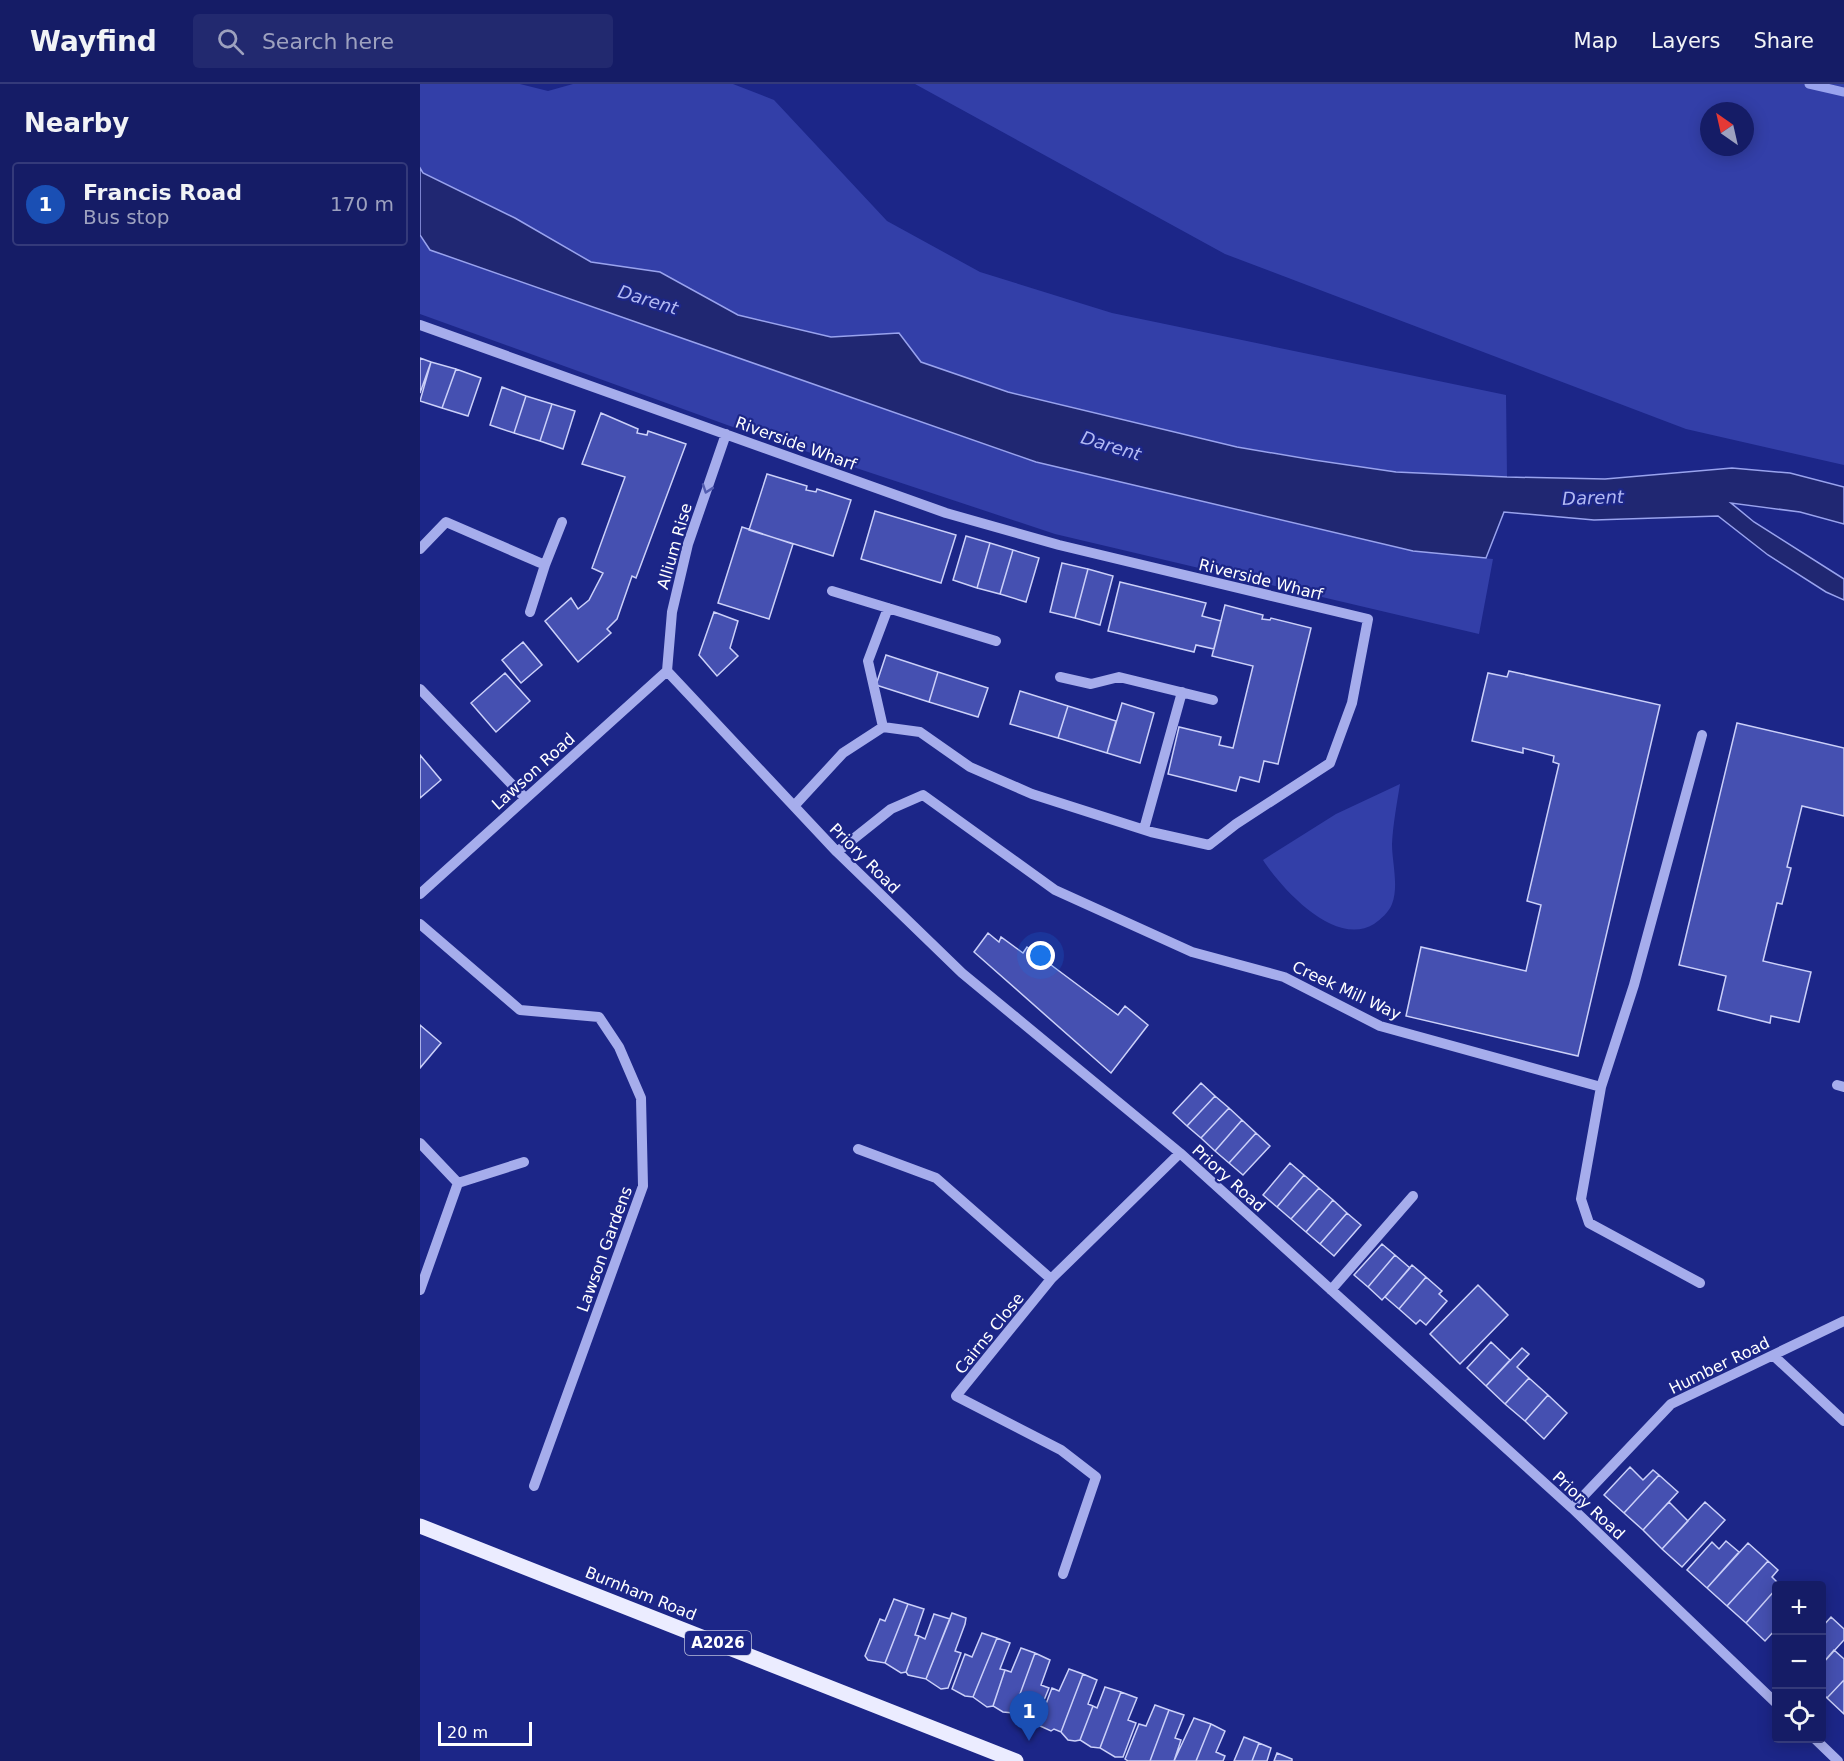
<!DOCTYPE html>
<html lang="en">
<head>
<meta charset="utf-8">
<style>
	:root { --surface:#151c66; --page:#22296f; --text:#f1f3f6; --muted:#9da1bf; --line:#343a7a; --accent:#b45309 }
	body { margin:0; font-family:"DejaVu Sans",sans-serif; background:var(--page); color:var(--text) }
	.controls { position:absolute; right:18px; bottom:18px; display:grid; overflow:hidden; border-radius:6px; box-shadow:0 3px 15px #0003 }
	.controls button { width:54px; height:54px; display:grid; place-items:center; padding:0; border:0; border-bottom:2px solid var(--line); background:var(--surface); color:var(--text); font:30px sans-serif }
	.compass { position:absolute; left:1280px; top:18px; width:54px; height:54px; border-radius:50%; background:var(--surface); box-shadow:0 3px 15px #0003; rotate:326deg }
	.scale { position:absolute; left:18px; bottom:15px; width:94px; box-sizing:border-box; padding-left:6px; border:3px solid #fff; border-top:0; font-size:16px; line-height:21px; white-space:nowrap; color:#fff; -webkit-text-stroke:4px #1c2688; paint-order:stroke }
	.you { position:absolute; left:621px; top:872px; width:21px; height:21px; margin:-15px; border:4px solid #fff; border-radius:50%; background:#1a73e8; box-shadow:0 0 0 9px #1a73e833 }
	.badge { display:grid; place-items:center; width:39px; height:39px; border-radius:50%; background:var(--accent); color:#fff; font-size:20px; font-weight:700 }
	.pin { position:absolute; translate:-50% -50px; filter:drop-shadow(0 2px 3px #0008) }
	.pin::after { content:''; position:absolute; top:32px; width:21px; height:18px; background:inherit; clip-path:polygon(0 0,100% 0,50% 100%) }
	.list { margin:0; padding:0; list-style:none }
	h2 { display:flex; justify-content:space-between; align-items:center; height:78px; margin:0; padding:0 24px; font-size:26px }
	h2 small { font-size:20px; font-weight:400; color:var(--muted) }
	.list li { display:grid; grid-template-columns:39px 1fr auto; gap:18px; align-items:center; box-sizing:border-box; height:84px; margin:0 12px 12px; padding:0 12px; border:2px solid var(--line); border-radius:6px }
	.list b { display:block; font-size:22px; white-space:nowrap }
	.list p { margin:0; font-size:20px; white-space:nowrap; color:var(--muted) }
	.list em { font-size:20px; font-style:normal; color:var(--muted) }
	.icon { flex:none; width:33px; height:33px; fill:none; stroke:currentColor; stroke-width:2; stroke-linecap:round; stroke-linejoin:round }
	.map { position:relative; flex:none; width:1424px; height:1677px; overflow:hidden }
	header { display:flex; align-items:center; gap:36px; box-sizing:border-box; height:84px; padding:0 30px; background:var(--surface); border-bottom:2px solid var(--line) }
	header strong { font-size:28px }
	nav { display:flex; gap:33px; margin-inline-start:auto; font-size:21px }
	.search { width:420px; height:54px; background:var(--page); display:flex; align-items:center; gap:15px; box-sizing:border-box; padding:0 21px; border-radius:6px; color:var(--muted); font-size:22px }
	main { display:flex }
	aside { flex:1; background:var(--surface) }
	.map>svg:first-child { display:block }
	.green { fill:#333fa8; fill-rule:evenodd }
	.water { fill:#202772; stroke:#99a3ee; stroke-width:1.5 }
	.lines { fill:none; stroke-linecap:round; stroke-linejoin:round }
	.stream { stroke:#99a3ee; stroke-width:9 }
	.building { fill:#4550b1; stroke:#cbd0f9; stroke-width:1.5 }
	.minor { stroke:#a6adec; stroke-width:10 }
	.major { stroke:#ebecff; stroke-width:15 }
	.oneway { stroke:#535cb0 }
	.labels { text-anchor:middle; stroke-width:4.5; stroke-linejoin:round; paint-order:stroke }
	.shield { fill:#1c2688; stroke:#bbbedb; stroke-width:1.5 }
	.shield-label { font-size:15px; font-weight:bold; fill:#fff }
	.street-label { font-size:16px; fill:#fff; stroke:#1c2688 }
	.water-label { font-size:18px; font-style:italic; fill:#b2b9f3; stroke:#1c2688 }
</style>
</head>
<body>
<header>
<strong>Wayfind</strong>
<div class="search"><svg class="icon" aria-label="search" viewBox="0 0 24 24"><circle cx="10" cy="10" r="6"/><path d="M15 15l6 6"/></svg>Search here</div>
<nav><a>Map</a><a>Layers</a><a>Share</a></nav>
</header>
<main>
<aside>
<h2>Nearby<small></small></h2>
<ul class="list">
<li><span class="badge" style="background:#1a4fb4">1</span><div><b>Francis Road</b><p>Bus stop</p></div><em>170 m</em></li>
</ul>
</aside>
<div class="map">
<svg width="1424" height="1677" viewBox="0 0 1424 1677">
	<rect width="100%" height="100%" fill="#1c2688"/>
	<!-- green -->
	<path class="green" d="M 0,0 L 100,0 L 128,7 L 153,0 L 313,0 L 354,16 L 467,137 L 560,188 L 692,229 L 1086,311 L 1087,393 L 976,388 L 817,363 L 588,308 L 501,278 L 479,249 L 411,253 L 318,231 L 240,188 L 171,178 L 95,134 L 3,89 L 0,84 Z
		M 495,0 L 1424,0 L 1424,381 L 1266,345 L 805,170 ZM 1289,27 L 1325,27 L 1325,63 L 1289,63 Z
		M 0,151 L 616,378 L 993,467 L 1073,475 L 1059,550 L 635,450 L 310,342 L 0,230 Z
		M 980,700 C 977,719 973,740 972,760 C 972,778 979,802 972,820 C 969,828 961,835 954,840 C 915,864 861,804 843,776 L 916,730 Z"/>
	<!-- water -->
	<path class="water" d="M 0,84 L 3,89 L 95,134 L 171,178 L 240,188 L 318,231 L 411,253 L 479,249 L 501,278 L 588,308 L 817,363 L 894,376 L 976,388 L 1087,393 L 1185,395 L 1312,384 L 1370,389 L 1424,403 L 1424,440 L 1380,428 L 1311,419 L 1334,438 L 1424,495 L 1424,516 L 1406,508 L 1348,471 L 1298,432 L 1174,436 L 1084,428 L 1066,474 L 993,467 L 616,378 L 10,166 L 0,151 Z"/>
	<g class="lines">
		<!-- stream -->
		<path class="stream" d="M 1389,0 L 1424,8"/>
	</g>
	<!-- building -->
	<path class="building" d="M 0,274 L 11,278 L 0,309 Z
		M 11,278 L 36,285 L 22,324 L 0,317 Z
		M 36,285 L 61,294 L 48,332 L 22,324 Z
		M 82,303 L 106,312 L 94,349 L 70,341 Z
		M 106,312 L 132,320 L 120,357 L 94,349 Z
		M 132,320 L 155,327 L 143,365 L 120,357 Z
		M 181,329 L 218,345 L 217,349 L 227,351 L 228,347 L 266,360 L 216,494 L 212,492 L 197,535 L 187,545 L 191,549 L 158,578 L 125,537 L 151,514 L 158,525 L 169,516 L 183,489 L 172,484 L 205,393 L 162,380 Z
		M 347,390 L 387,402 L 386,406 L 396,408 L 397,405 L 431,416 L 413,472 L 329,446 Z
		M 455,427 L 536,451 L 521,499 L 441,475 Z
		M 322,443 L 373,460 L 349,535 L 298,519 Z
		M 546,452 L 570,459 L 557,504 L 533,496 Z
		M 570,459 L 593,466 L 580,510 L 557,504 Z
		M 593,466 L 619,474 L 606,518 L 580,510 Z
		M 642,479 L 668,485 L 655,534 L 630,528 Z
		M 668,485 L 693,492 L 680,541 L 655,534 Z
		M 700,498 L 786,519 L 782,532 L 801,537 L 794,565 L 776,561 L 774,568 L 688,547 Z
		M 805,521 L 843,531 L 842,535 L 850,536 L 851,534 L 891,544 L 858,680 L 844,677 L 839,698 L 820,693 L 816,707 L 748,690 L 759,643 L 801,653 L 799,661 L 813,664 L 833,582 L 792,572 Z
		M 294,528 L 318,537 L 310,564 L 318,572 L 297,592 L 279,571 Z
		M 103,558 L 122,581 L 101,599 L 82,576 Z
		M 466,571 L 518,588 L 509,618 L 456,601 Z
		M 1089,587 L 1240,621 L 1158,972 L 986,932 L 1001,863 L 1106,887 L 1121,821 L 1107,817 L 1139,680 L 1133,678 L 1134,672 L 1103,664 L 1103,669 L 1052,657 L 1068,589 L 1087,593 Z
		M 518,588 L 568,604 L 558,633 L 509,618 Z
		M 85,589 L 110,617 L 76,648 L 51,619 Z
		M 600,607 L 648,622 L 638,654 L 590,640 Z
		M 702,619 L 734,629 L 720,679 L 687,669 Z
		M 648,622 L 696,637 L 687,669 L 638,654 Z
		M 1317,639 L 1424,664 L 1424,732 L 1382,722 L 1367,783 L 1371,784 L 1362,820 L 1357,819 L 1343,877 L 1391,888 L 1379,938 L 1351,932 L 1350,939 L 1298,926 L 1306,892 L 1259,881 Z
		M 0,671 L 21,696 L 0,714 Z
		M 568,849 L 579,858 L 581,853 L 603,869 L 607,863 L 698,931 L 705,922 L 728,941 L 691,989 L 554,868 Z
		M 0,941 L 21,959 L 0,984 Z
		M 781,999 L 795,1012 L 767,1042 L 753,1029 Z
		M 795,1012 L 809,1024 L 781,1054 L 767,1042 Z
		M 809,1024 L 822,1036 L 795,1067 L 781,1054 Z
		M 822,1036 L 836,1049 L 809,1079 L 795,1067 Z
		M 836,1049 L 850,1062 L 823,1091 L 809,1079 Z
		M 870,1079 L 884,1091 L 857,1123 L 843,1111 Z
		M 884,1091 L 899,1104 L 871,1135 L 857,1123 Z
		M 899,1104 L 913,1116 L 886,1148 L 871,1135 Z
		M 913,1116 L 927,1129 L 900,1160 L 886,1148 Z
		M 927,1129 L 941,1141 L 914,1172 L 900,1160 Z
		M 962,1160 L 975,1171 L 948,1203 L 934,1191 Z
		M 975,1171 L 990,1184 L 962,1216 L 948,1203 Z
		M 992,1181 L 1006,1193 L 979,1225 L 965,1213 Z
		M 1006,1193 L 1022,1207 L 1019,1210 L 1027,1217 L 1006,1241 L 1000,1236 L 996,1240 L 979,1225 Z
		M 1058,1201 L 1088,1231 L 1040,1280 L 1010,1250 Z
		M 1071,1258 L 1090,1276 L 1066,1302 L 1047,1284 Z
		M 1102,1264 L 1109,1270 L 1097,1283 L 1109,1294 L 1085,1320 L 1066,1302 Z
		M 1109,1294 L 1128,1311 L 1105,1337 L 1085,1320 Z
		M 1128,1311 L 1147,1329 L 1124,1355 L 1105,1337 Z
		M 1210,1383 L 1223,1396 L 1233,1386 L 1239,1391 L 1204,1429 L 1184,1411 Z
		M 1239,1391 L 1258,1408 L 1223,1446 L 1204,1429 Z
		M 1249,1418 L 1268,1437 L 1242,1465 L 1223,1446 Z
		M 1285,1418 L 1305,1436 L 1262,1483 L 1242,1465 Z
		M 1306,1457 L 1319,1468 L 1287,1504 L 1267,1486 L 1292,1458 L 1299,1465 Z
		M 1328,1459 L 1348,1477 L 1307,1522 L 1287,1504 Z
		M 1348,1477 L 1358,1486 L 1352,1493 L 1360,1501 L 1356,1502 L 1356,1505 L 1326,1539 L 1307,1522 Z
		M 1356,1505 L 1356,1545 L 1345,1557 L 1326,1539 Z
		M 474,1515 L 488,1520 L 465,1579 L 448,1576 L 445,1572 L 460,1535 L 465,1537 Z
		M 488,1520 L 504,1525 L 495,1551 L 499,1552 L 486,1588 L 481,1589 L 465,1579 Z
		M 532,1529 L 546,1534 L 545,1540 L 535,1567 L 541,1569 L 528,1604 L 521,1605 L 506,1595 Z
		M 514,1530 L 530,1535 L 506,1595 L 488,1591 L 486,1588 L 499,1552 L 505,1555 Z
		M 1411,1533 L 1424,1545 L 1424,1556 L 1402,1580 L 1402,1543 Z
		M 562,1549 L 577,1554 L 553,1613 L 545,1612 L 532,1605 L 545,1570 L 552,1573 Z
		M 577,1554 L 590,1559 L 580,1585 L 585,1586 L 573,1622 L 567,1623 L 553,1613 Z
		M 601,1564 L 615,1569 L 593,1629 L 583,1628 L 573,1622 L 585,1586 L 591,1588 Z
		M 1414,1566 L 1424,1575 L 1424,1596 L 1407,1614 L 1402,1609 L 1402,1580 Z
		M 615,1569 L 630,1576 L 621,1601 L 629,1604 L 615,1638 L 611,1636 L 608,1638 L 593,1629 Z
		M 649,1585 L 663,1590 L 641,1648 L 634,1645 L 631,1647 L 618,1641 L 632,1604 L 639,1607 Z
		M 663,1590 L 677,1596 L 668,1620 L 673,1622 L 660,1656 L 655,1657 L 648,1656 L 641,1648 Z
		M 1424,1596 L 1424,1630 L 1407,1614 Z
		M 685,1603 L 701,1608 L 680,1664 L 671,1663 L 660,1656 L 673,1622 L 677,1624 Z
		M 701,1608 L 717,1614 L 708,1636 L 716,1639 L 703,1673 L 695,1673 L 680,1664 Z
		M 735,1621 L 749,1626 L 730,1677 L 708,1677 L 705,1675 L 719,1640 L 726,1642 Z
		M 749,1626 L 764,1631 L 755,1654 L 761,1656 L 754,1677 L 730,1677 Z
		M 774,1634 L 791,1640 L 776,1677 L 754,1677 Z
		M 791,1640 L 805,1647 L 796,1668 L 805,1672 L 803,1677 L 776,1677 Z
		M 824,1653 L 839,1659 L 832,1677 L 814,1677 Z
		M 839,1659 L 851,1664 L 847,1677 L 832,1677 Z
		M 857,1669 L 872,1675 L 872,1677 L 854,1677 Z"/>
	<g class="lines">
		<!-- minor -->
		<path class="minor" d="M 0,241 L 526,429 L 639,461 L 948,535 L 932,619 L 910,679 L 816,740 L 789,761 L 731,748 L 612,710 L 550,683 L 500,648 L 463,643 L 423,669 L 374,722
			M 0,465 L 26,438 L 125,481 L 142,438
			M 412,507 L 576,557
			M 110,528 L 125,481
			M 247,587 L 417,768 L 542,889 L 760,1069 L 1152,1424 L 1356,1619
			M 247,587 L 252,528 L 268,460 L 306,350
			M 640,593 L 671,600 L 699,593 L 793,616
			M 0,605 L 105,714
			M 463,643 L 448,577 L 468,524
			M 724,745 L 762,608
			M 417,768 L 471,725 L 503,711 L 635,806 L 772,868 L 864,893 L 960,942 L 1181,1003 L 1161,1115 L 1169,1139 L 1280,1199
			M 0,810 L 247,587
			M 0,840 L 100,926 L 179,933 L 199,963 L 221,1014 L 223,1102 L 114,1402
			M 1417,1001 L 1424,1003
			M 1181,1003 L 1214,901 L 1282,651
			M 0,1059 L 38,1099 L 0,1206
			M 438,1065 L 516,1094 L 631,1195
			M 38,1099 L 104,1078
			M 911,1206 L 993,1112
			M 1354,1272 L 1424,1337
			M 1152,1424 L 1251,1320 L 1424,1237
			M 643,1490 L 676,1393 L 641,1366 L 536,1312 L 631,1195 L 760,1069
			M 1394,1654 L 1418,1677"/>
		<!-- major -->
		<path class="major" d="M 0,1442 L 596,1677"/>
	</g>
	<!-- one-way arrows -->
	<defs><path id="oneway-chevron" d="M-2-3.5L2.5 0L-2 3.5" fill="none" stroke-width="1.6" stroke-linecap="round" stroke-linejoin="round" transform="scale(1.5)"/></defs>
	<use class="oneway" href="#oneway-chevron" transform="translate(287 405) rotate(109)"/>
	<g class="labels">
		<!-- shield labels -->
		<rect class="shield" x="265" y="1547" width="66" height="24" rx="4.5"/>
		<g class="shield-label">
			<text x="298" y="1564">A2026</text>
		</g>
		<!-- street labels -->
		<g class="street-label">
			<text transform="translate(376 359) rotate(20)" y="6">Riverside Wharf</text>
			<text transform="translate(254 462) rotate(-74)" y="6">Allium Rise</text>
			<text transform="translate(841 495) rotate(14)" y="6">Riverside Wharf</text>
			<text transform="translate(113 687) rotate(-42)" y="6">Lawson Road</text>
			<text transform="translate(445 774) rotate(45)" y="6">Priory Road</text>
			<text transform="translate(927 906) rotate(25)" y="6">Creek Mill Way</text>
			<text transform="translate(809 1094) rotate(42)" y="6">Priory Road</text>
			<text transform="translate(184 1165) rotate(-70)" y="6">Lawson Gardens</text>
			<text transform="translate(569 1249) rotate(-51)" y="6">Cairns Close</text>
			<text transform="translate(1299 1281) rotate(-26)" y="6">Humber Road</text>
			<text transform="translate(1169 1421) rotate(43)" y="6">Priory Road</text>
			<text transform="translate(221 1509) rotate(22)" y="6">Burnham Road</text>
		</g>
		<!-- water labels -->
		<g class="water-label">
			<text transform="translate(228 216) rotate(17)" y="6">Darent</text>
			<text transform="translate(691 362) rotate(17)" y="6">Darent</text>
			<text transform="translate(1173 414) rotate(-2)" y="6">Darent</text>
		</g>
	</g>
</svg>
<div class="controls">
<button>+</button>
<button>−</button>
<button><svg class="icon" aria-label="locate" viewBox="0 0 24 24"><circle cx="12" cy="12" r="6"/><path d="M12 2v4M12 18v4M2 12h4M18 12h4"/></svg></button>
</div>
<svg class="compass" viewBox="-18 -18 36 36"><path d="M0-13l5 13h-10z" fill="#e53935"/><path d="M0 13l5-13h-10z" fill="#9da1bf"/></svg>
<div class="scale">20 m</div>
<div class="you"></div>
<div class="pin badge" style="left:609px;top:1657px;background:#1a4fb4">1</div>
</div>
</main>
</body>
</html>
